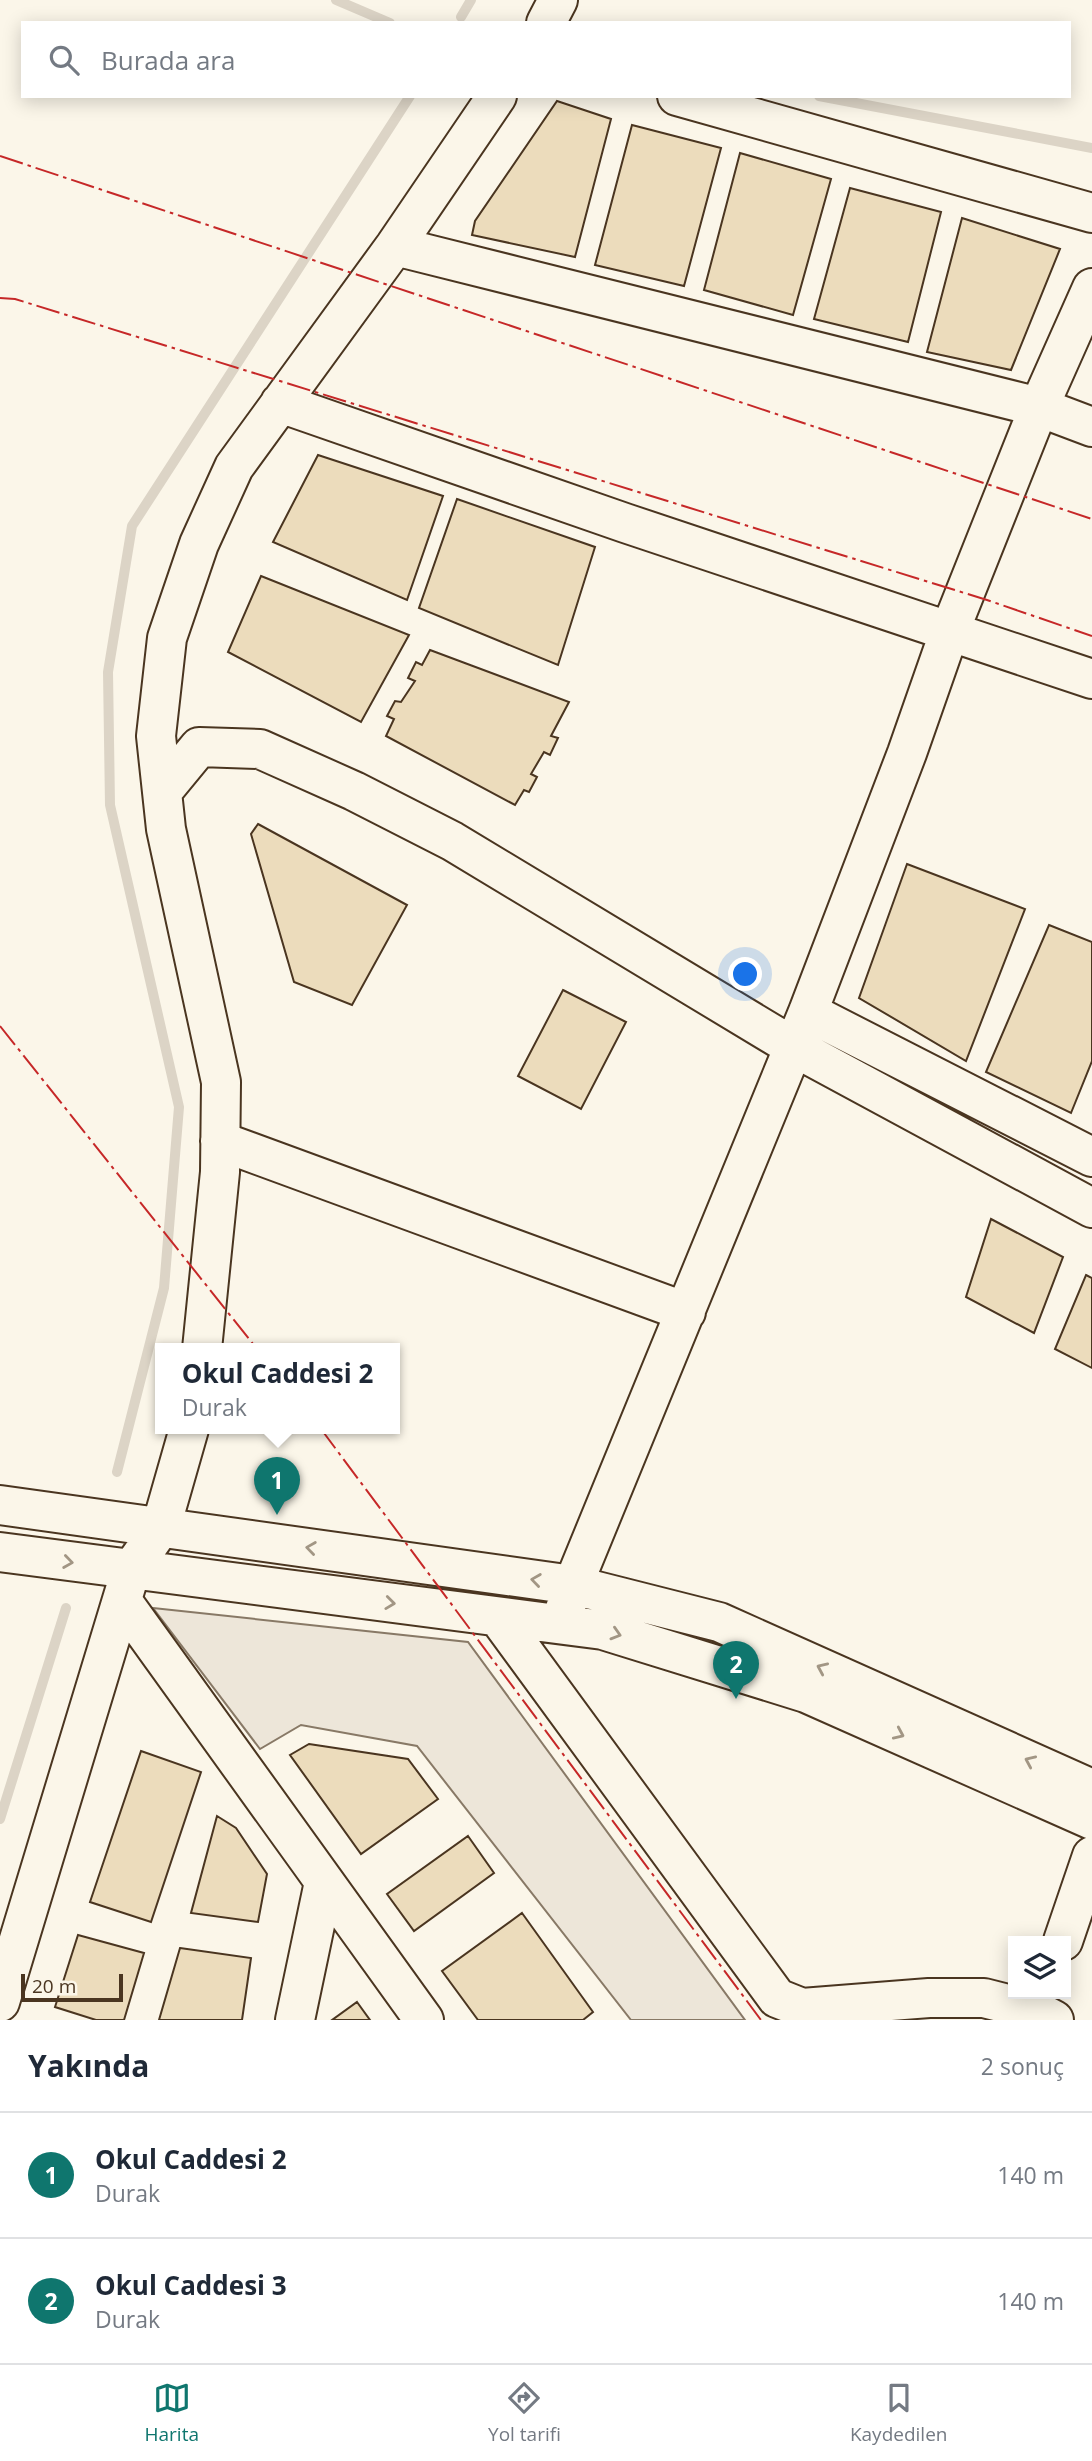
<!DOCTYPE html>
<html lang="tr">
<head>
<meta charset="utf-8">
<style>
	:root { --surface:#fff; --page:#f6f6f7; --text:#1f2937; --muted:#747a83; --line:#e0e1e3; --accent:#0f766e }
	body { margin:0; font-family:"Open Sans",sans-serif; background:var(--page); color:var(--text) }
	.controls { position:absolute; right:21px; bottom:21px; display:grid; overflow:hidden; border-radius:0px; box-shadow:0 4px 18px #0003 }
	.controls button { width:63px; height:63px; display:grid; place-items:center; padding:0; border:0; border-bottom:2px solid var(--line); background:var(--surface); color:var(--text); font:35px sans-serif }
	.scale { position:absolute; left:21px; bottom:18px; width:102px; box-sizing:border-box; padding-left:7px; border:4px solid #4a3520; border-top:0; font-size:19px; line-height:24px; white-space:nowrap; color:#4a3520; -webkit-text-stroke:5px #fbf6e9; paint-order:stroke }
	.you { position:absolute; left:746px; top:975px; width:24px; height:24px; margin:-18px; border:5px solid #fff; border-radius:50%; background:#1a73e8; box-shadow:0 0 0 10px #1a73e833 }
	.badge { display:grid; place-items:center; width:46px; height:46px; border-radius:50%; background:var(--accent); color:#fff; font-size:23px; font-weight:700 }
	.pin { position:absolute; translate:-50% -58px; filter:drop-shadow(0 2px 4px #0008) }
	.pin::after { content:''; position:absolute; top:37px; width:24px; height:21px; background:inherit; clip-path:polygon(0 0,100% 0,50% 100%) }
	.popup { position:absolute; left:155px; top:1343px; width:245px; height:91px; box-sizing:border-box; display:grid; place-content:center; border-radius:0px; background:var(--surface); filter:drop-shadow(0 2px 5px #0005); font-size:23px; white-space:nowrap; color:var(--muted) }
	.popup b { font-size:26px; color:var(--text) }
	.popup::after { content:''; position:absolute; left:50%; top:100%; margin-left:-14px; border:14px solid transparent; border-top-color:var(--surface) }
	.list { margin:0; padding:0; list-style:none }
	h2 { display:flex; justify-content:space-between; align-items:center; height:91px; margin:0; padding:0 28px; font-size:30px }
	h2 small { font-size:23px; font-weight:400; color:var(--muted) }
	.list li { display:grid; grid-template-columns:46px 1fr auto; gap:21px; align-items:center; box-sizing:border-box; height:126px; padding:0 28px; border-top:2px solid var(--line) }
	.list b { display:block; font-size:26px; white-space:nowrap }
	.list p { margin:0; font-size:23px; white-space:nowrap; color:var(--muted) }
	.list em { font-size:23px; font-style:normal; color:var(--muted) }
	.icon { flex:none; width:38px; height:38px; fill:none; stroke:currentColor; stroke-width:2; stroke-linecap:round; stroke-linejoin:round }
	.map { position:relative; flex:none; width:1092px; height:2020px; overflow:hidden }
	.search { position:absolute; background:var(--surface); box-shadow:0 4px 18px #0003; left:21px; right:21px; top:21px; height:77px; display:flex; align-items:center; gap:18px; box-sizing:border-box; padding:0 24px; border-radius:0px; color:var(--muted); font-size:26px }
	.sheet { height:343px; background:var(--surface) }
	nav { display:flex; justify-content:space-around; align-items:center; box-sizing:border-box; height:98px; border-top:2px solid var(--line); background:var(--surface); font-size:19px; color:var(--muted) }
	nav a { display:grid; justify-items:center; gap:4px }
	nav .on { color:var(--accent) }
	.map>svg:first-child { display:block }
	.green { fill:#ede6d9; stroke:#887966; stroke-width:2 }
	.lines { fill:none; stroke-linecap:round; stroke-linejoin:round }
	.stream { stroke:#dcd4c6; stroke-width:10 }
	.building { fill:#ecdcbc; stroke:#4a3520; stroke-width:2 }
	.minor-casing { stroke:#4a3520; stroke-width:42 }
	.minor { stroke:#fbf6e9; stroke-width:38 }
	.power { stroke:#c62828; stroke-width:2; stroke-dasharray:24 5 3.5 5; stroke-linecap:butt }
	.oneway { stroke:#a29684 }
</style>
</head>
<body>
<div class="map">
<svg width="1092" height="2020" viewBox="0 0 1092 2020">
	<rect width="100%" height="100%" fill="#fbf6e9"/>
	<!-- green -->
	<path class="green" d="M 153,1608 L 468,1642 L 745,2020 L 631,2020 L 417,1746 L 301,1725 L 260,1749 Z"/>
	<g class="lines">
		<!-- stream -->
		<path class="stream" d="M 336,0 L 390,23
			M 461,17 L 471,0
			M 819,96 L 1092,148
			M 117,1472 L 164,1288 L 179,1107 L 110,805 L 108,672 L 132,526 L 410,96
			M 0,1819 L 66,1608"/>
	</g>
	<!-- building -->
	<path class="building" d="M 557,101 L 611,119 L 575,257 L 472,235 L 475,221 Z
		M 632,125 L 721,148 L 684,286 L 595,265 Z
		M 740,153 L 831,179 L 793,315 L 704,290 Z
		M 850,188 L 941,212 L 908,342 L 814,319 Z
		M 962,218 L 1060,249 L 1011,370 L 927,352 Z
		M 318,455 L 443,496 L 407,600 L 273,542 Z
		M 457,499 L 595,547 L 558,665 L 419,608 Z
		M 261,576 L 409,635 L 361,722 L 228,652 Z
		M 430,650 L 569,702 L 551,736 L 558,738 L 550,755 L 544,752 L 531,774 L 537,777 L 529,792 L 524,790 L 515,805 L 386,736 L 394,719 L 387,716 L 395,701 L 401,702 L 415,681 L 408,678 L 416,662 L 422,665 Z
		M 258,824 L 407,905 L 352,1005 L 294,982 L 251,834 Z
		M 907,864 L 1025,909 L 966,1061 L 859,998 Z
		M 1049,925 L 1092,942 L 1092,1061 L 1071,1113 L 986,1072 Z
		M 563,990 L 626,1022 L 581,1109 L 518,1076 Z
		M 991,1219 L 1063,1257 L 1034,1333 L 966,1297 Z
		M 1086,1275 L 1092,1278 L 1092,1368 L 1055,1349 Z
		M 309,1744 L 408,1759 L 438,1799 L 361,1854 L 290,1755 Z
		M 141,1751 L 201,1772 L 151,1922 L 90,1902 Z
		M 217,1816 L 236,1828 L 267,1874 L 258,1922 L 191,1913 Z
		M 468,1836 L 494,1873 L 414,1931 L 387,1894 Z
		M 522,1913 L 593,2012 L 583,2020 L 478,2020 L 442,1971 Z
		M 78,1935 L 144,1953 L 124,2020 L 96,2020 L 55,2007 Z
		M 180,1948 L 251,1958 L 242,2020 L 159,2020 Z
		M 357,2002 L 370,2020 L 332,2020 Z"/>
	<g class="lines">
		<!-- minor casing -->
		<g class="minor-casing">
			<path id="minor" d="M 546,23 L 558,0
				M 677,96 L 1092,213
				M 395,246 L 1039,407 L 1092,427
				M 280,403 L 625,523 L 1092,679
				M 162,792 L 199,747 L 260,749 L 354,791 L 452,841 L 792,1046 L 1092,1208
				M 808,1012 L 1092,1157
				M 220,1141 L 686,1312
				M 202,1349 L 220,1172 L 221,1082 L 166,829 L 156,736 L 167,638 L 199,544 L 234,467 L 395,246 L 497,96
				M 0,1505 L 573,1585 L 719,1622 L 1092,1789
				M 0,1552 L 603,1630 L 806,1693 L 1092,1820
				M 123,1602 L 424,2020
				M 498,1617 L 777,1998 L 802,2008 L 929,1998 L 984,1998 L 1039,2012 L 1054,2020
				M 560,1624 L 573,1585 L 808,1012 L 907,753 L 949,633 L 1039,407 L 1092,288
				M 1063,1941 L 1092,1856
				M 0,2002 L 131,1570 L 161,1527 L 189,1429
				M 295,2020 L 324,1882"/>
		</g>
		<!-- minor -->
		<use href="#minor" class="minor"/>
		<!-- power -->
		<path class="power" d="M 0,156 L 1092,519
			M 0,298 L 15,299 L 987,600 L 1092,636
			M 0,1026 L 257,1349
			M 321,1429 L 761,2020"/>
	</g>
	<!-- one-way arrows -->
	<defs><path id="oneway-chevron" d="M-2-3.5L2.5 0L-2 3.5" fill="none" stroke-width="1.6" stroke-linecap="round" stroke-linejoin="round" transform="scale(1.75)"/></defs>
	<g class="oneway">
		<use href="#oneway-chevron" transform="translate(311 1548) rotate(-172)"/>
		<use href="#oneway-chevron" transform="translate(68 1562) rotate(8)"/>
		<use href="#oneway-chevron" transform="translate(536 1580) rotate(-172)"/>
		<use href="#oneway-chevron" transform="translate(390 1603) rotate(7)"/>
		<use href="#oneway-chevron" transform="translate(616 1634) rotate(17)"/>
		<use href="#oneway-chevron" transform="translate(822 1668) rotate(-156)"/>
		<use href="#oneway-chevron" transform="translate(899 1734) rotate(24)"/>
		<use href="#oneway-chevron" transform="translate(1030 1761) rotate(-156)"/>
	</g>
</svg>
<div class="controls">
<button><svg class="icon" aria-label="layers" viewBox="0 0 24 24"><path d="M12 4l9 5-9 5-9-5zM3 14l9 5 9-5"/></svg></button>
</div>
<div class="scale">20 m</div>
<div class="you"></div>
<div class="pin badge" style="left:277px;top:1515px">1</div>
<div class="popup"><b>Okul Caddesi 2</b>Durak</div>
<div class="pin badge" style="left:736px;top:1699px">2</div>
<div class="search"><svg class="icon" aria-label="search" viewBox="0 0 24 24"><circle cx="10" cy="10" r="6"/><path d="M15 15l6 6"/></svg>Burada ara</div>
</div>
<section class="sheet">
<h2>Yakında<small>2 sonuç</small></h2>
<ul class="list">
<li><span class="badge">1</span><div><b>Okul Caddesi 2</b><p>Durak</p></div><em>140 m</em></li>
<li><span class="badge">2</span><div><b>Okul Caddesi 3</b><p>Durak</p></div><em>140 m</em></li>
</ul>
</section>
<nav>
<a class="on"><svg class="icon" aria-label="map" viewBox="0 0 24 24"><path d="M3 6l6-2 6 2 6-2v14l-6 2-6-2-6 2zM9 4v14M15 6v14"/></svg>Harita</a>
<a><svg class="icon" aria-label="directions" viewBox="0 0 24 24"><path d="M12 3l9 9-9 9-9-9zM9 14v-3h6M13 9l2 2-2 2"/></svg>Yol tarifi</a>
<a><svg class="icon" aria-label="saved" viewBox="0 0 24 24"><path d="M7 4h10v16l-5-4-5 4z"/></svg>Kaydedilen</a>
</nav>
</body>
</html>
